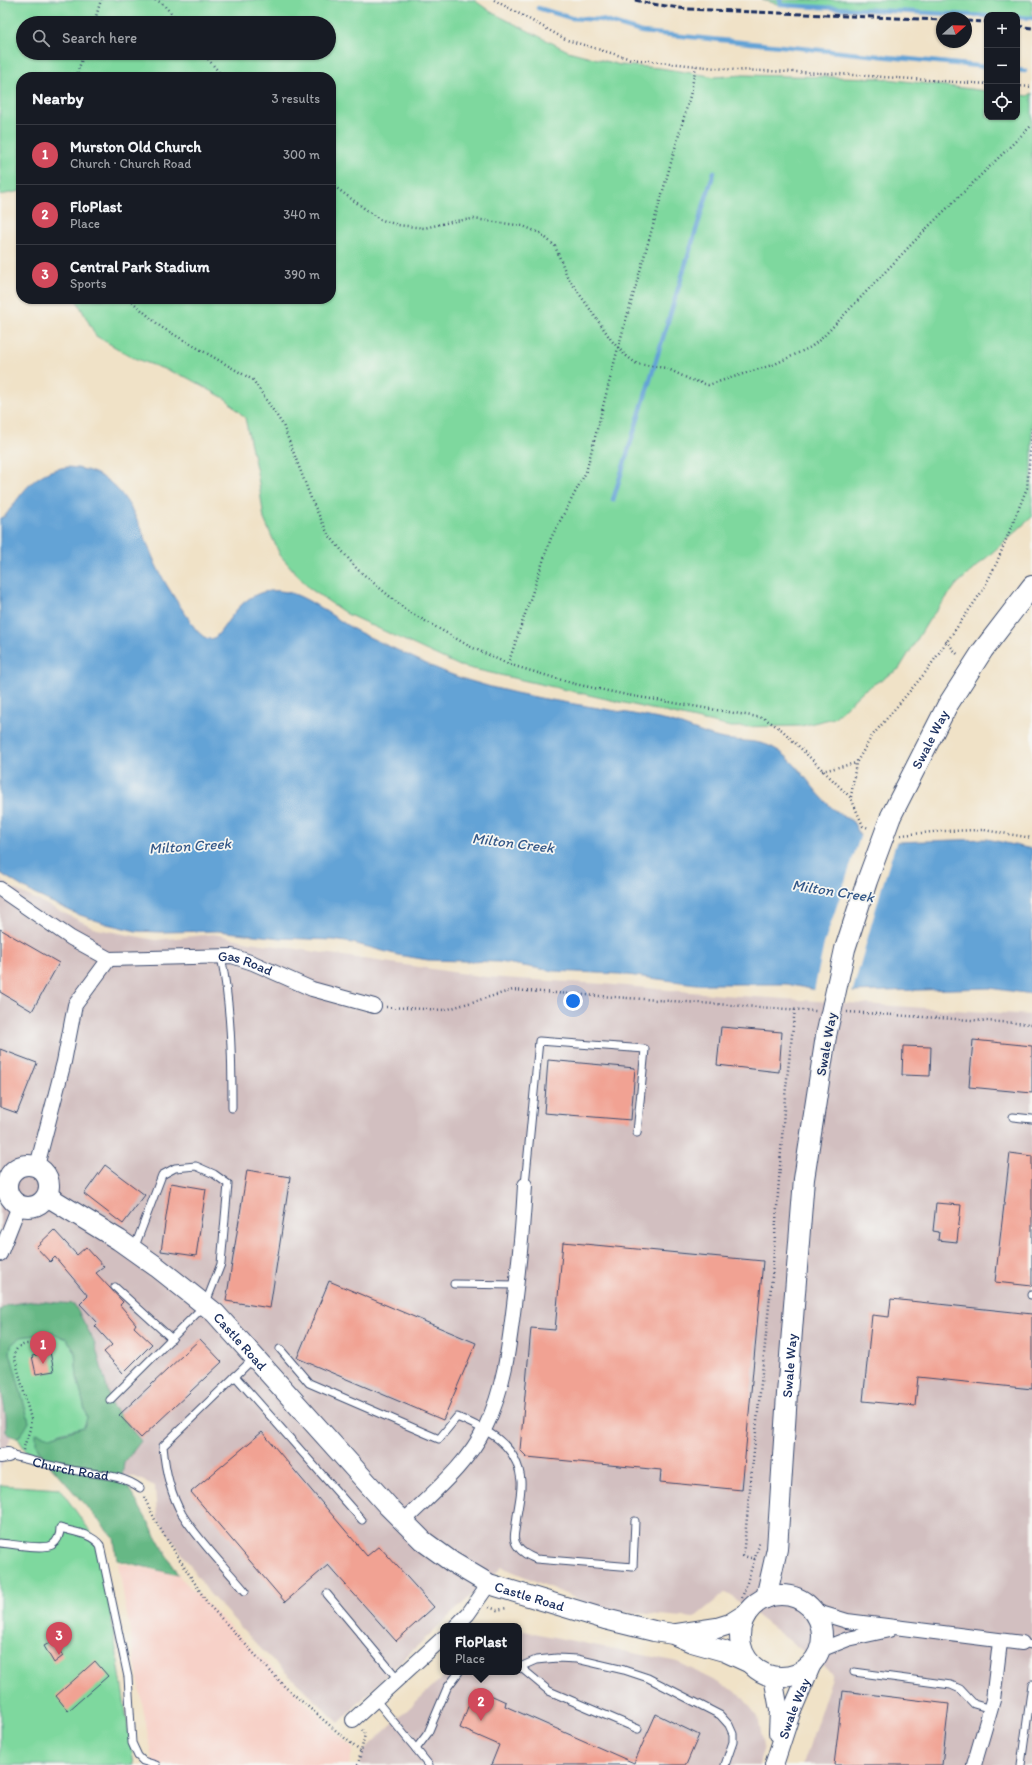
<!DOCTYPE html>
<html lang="en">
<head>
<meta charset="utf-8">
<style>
	:root { --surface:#171b24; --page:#20242c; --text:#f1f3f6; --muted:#9ea1a6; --line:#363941; --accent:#d1495b }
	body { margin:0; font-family:Itim,sans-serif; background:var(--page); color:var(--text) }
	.controls { position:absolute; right:12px; top:12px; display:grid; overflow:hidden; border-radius:8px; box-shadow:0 1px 3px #0004 }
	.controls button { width:36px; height:36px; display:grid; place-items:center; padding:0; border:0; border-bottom:1px solid var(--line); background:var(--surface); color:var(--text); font:20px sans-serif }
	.compass { position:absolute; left:936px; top:12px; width:36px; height:36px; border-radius:50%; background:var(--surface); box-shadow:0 1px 3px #0004; rotate:70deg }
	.you { position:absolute; left:573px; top:1001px; width:14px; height:14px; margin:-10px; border:3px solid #fff; border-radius:50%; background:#1a73e8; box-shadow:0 0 0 6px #1a73e833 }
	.badge { display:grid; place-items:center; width:26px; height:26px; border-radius:50%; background:var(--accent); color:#fff; font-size:13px; font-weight:700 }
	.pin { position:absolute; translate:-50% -33px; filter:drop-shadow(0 1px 2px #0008) }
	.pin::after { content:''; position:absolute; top:21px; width:14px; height:12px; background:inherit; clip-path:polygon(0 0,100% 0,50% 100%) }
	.popup { position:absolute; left:440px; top:1623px; width:82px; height:52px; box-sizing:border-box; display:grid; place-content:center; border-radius:8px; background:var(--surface); filter:drop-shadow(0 1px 3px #0005); font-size:13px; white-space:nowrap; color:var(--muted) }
	.popup b { font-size:15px; color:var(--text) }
	.popup::after { content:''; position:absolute; left:50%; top:100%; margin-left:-8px; border:8px solid transparent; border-top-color:var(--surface) }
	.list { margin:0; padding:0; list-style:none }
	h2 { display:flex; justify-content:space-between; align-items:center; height:52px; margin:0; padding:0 16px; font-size:17px }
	h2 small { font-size:13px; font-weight:400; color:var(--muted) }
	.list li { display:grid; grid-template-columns:26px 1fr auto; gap:12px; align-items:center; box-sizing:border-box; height:60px; padding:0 16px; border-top:1px solid var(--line) }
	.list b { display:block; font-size:15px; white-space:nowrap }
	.list p { margin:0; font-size:13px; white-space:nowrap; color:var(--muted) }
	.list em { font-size:13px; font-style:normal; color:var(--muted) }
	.icon { flex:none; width:22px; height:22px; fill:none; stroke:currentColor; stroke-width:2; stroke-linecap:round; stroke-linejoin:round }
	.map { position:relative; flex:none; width:1032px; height:1765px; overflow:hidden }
	.search { position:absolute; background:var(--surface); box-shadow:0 1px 3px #0004; left:16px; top:16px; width:320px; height:44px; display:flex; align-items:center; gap:10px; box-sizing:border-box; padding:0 14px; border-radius:22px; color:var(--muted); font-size:15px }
	.panel { position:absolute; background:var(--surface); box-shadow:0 1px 3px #0004; left:16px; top:72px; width:320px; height:232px; border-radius:16px }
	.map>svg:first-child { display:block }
	.built { fill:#f7d1c8 }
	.industrial { fill:#d2bfc0 }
	.green { fill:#7ed89e; stroke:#4c847e; fill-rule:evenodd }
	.forest { fill:#66b885; stroke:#407472 }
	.water { fill:#63a3d6; stroke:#3f699a }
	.pier { fill:#f0e2c7 }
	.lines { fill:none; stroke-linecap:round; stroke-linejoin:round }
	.stream { stroke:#63a3d6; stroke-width:4.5 }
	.building { fill:#f1a293 }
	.service-casing { stroke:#3b4a6e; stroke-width:9 }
	.minor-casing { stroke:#3b4a6e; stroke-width:16 }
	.tertiary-casing { stroke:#3b4a6e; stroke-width:20 }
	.secondary-casing { stroke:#3b4a6e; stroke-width:22 }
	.path { stroke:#3b4a6e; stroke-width:2.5; stroke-dasharray:1 3; stroke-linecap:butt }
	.service { stroke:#fff; stroke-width:7 }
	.minor { stroke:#fff; stroke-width:14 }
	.tertiary { stroke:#fff; stroke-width:18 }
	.secondary { stroke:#fff; stroke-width:20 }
	.rail { stroke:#1b2f5e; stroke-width:3; stroke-dasharray:6 3; stroke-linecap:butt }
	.secondary-bridge-casing { stroke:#3b4a6e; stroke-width:22; stroke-linecap:butt }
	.secondary-bridge { stroke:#fff; stroke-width:20 }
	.labels { text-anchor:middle; stroke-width:3.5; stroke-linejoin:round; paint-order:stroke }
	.street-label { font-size:14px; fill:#1b2f5e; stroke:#f6f6f2 }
	.water-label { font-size:15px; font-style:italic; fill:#345888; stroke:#f6f6f2 }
</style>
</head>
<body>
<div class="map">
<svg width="1032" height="1765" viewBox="0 0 1032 1765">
	<rect width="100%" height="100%" fill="#f6f6f2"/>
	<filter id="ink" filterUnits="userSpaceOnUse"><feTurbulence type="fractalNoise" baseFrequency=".025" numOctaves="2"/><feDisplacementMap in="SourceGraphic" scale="8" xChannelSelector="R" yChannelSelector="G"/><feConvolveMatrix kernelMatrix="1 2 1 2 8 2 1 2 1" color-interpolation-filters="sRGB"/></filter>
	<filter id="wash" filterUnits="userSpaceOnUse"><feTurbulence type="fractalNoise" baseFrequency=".012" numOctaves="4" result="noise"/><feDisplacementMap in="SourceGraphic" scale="16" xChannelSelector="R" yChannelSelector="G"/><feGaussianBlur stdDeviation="0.9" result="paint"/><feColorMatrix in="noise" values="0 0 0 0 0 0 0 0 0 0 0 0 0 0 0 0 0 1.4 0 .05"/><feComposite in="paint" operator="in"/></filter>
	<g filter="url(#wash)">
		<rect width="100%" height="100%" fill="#f0e2c7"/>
		<!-- built -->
		<path class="built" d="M 118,1563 L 178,1575 L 353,1749 L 349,1765 L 153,1765 Z"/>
		<!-- industrial -->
		<path class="industrial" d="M 0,878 L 12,888 L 97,929 L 156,940 L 214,934 L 249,942 L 486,977 L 604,984 L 724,995 L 1032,1015 L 1032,1765 L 803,1765 L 833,1674 L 726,1592 L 694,1618 L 603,1610 L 502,1567 L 384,1677 L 339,1723 L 261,1649 L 209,1593 L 157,1517 L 155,1486 L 135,1477 L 122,1476 L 124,1463 L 141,1441 L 112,1406 L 94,1341 L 7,1305 L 0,1310 Z
			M 0,1382 L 6,1417 L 6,1432 L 11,1436 L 0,1470 Z
			M 519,1630 L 678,1662 L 740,1694 L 758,1717 L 764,1746 L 759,1765 L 360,1765 L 363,1751 L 448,1672 L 519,1672 Z"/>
		<!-- green -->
		<path class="green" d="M 0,0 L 474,0 L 491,12 L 568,51 L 620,65 L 660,68 L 716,77 L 742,75 L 879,78 L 987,91 L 987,117 L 1017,117 L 1017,94 L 1028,96 L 1032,93 L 1032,517 L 957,584 L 929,620 L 899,669 L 864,690 L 834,718 L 801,726 L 731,727 L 460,666 L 347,614 L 309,588 L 280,555 L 264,519 L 258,477 L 245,418 L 226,399 L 186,377 L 134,358 L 96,336 L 76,299 L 331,299 L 331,77 L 21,77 L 21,191 L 0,195 ZM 23,23 L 329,23 L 329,53 L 23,53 Z
			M 762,0 L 1032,0 L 1032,18 L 1017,17 L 1017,15 L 987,16 L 781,5 Z
			M 53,1333 L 67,1339 L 75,1352 L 77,1377 L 87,1418 L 84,1427 L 63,1432 L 36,1444 L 40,1453 L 33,1453 L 26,1451 L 17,1437 L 20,1436 L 29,1422 L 10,1353 L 11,1345 L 20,1337 Z
			M 0,1485 L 60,1489 L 100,1545 L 134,1765 L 0,1765 Z"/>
		<!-- forest -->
		<path class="forest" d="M 33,1301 L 74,1304 L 94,1341 L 112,1406 L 141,1441 L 124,1463 L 122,1476 L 178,1575 L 117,1560 L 114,1538 L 42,1456 L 36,1444 L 36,1433 L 50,1437 L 84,1427 L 87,1418 L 77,1377 L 75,1352 L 67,1339 L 53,1333 L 20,1337 L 11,1345 L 10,1353 L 29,1422 C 23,1432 19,1444 6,1432 L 6,1417 L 0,1382 L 0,1310 L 7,1305 Z"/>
		<!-- water -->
		<path class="water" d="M 68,467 C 125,470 137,521 156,565 C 165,584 177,602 189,619 C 193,626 201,638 210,639 C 225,640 236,581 287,592 C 307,596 336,619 355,630 C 368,637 382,643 395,649 C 418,660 442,672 467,680 C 532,701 601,706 668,721 C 685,725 702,734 719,738 C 736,742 755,739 772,747 C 795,758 808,784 826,802 C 831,807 836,812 841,815 C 845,818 850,819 853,822 C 856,826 858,832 860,836 L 896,842 L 987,839 L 1032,849 L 1032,994 L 989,988 L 851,992 L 816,990 L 787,984 L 696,984 L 620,974 L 554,971 L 499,962 L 428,960 L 398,955 L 353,943 L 333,940 L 281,938 L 218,931 L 160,932 L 136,931 L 107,924 L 77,914 L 34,894 L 0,873 L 0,518 L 5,516 C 24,491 34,471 68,467 Z"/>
		<!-- pier -->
		<path class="pier" d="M 861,834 L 897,840 L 881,890 L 852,994 L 814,991 L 824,944 Z"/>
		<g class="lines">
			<!-- stream -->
			<path class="stream" d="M 780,0 L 781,5 L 987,16
				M 538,8 L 571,18 L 602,20 L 642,32 L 987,67
				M 1017,17 L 1032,18
				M 1017,70 L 1025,71
				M 613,500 L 714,172"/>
		</g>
		<g id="blocks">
			<!-- building -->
			<path class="building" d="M 0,929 L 59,963 L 32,1011 L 0,992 Z
				M 721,1027 L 782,1032 L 779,1072 L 717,1065 Z
				M 973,1040 L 1032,1046 L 1032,1093 L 969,1087 Z
				M 903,1046 L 931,1047 L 930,1076 L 902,1075 Z
				M 0,1049 L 37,1063 L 17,1113 L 0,1107 Z
				M 548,1060 L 635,1068 L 631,1120 L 544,1113 Z
				M 1010,1153 L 1032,1156 L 1032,1286 L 995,1282 Z
				M 105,1165 L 145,1195 L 123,1224 L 84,1194 Z
				M 247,1170 L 290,1177 L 270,1308 L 226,1301 Z
				M 171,1183 L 206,1189 L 196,1256 L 161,1251 Z
				M 936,1203 L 961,1205 L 957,1242 L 938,1240 L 939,1232 L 933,1231 Z
				M 54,1230 L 77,1255 L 86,1247 L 104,1267 L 96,1273 L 123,1302 L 120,1305 L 136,1324 L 134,1327 L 152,1344 L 123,1373 L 104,1352 L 112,1345 L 95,1326 L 98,1323 L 80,1304 L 88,1296 L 55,1257 L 50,1262 L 36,1247 Z
				M 563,1242 L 763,1261 L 742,1490 L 660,1482 L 661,1470 L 527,1457 L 520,1450 L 531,1328 L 555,1330 Z
				M 329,1281 L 476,1343 L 443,1420 L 297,1358 Z
				M 891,1299 L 1032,1314 L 1032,1389 L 918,1377 L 915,1406 L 863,1401 L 872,1315 L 889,1317 Z
				M 200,1339 L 222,1362 L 141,1438 L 119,1415 Z
				M 50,1352 L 54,1371 L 36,1374 L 32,1356 Z
				M 262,1432 L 367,1556 L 379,1546 L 434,1607 L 396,1641 L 328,1565 L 285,1602 L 191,1492 Z
				M 53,1641 L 63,1656 L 54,1663 L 44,1646 Z
				M 95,1661 L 108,1676 L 68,1711 L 56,1696 Z
				M 475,1688 L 506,1702 L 505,1706 L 634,1763 L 656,1714 L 699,1735 L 686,1765 L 491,1765 L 499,1745 L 460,1728 Z
				M 843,1691 L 949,1704 L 942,1765 L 834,1765 Z"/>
		</g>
	</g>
	<g filter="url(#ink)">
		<use href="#blocks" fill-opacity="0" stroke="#3b4a6e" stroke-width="1"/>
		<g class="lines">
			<!-- service casing -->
			<g class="service-casing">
				<g id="service">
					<path d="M 221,956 C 231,1006 232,1057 232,1108"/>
					<path d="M 1013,1117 L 1032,1119"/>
					<path d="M 525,1185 L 539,1041 L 645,1049 L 637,1133"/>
					<path d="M 454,1284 L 517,1285"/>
					<path d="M 115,1287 L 172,1339"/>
					<path d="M 1031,1295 L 1032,1295"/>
					<path d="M 280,1349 L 309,1383 L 439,1439 L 457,1417 C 486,1429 518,1444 521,1481 C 522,1494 517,1510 516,1524 C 515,1532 512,1540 518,1547 C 522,1553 529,1556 536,1559 L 633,1567 L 635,1521"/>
					<path d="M 235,1376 L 362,1520"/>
					<path d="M 110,1400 L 205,1305 L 221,1264 L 228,1184 L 214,1174 L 196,1166 L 175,1168 L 162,1175 L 134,1249"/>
					<path id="s1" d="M 8,1455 C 31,1460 54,1467 78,1471 C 100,1475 120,1474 140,1488"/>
					<path d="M 0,1543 C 12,1544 42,1550 52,1545 C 58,1541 60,1535 60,1528 C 73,1532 91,1533 100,1545 L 128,1677 L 132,1743 L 138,1756 L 143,1761 L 156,1765"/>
					<path d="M 245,1591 C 225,1567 198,1540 182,1514 C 170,1493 165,1469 163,1446 L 254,1358"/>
					<path d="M 327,1594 L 398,1679"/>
					<path d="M 1022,1643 L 1032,1645"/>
					<path d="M 519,1666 L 549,1691 L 638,1729"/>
					<path d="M 520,1667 L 536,1660 L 557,1658 L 577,1659 L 624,1670 L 648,1678 L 720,1715 L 729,1725 L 733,1734 L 733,1742 L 725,1765"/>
					<path d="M 854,1672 L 951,1685 L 960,1689 L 974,1704 L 991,1709"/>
					<path d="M 375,1699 L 416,1749 L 428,1733 L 447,1688 L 459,1672"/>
					<path d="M 416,1749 L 429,1765"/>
					<path d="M 1021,1765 L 1032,1684"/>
				</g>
			</g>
			<!-- minor casing -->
			<g class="minor-casing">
				<g id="minor">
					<path id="s2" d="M 0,889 L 71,938 L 109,959 L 232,956 L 253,963 L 312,989 L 374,1006"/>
					<path d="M 37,1166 L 64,1062 L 75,1005 L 109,959"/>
					<path d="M 0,1254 L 19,1206"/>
					<path d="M 0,1456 L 8,1455"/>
					<path d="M 404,1521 C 432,1493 467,1465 485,1428 C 504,1390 509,1347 514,1305 C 519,1265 523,1225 525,1185"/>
					<path d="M 814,1611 L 847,1621 L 1022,1643"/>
					<path d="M 456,1626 L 468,1614 L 489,1584"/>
					<path d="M 820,1650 L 848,1639 L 889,1630"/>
					<path d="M 353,1720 L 443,1638"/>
					<path d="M 974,1765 L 993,1700 L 1000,1642"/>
				</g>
			</g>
			<!-- tertiary casing -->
			<g class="tertiary-casing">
				<g id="tertiary">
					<path d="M 773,1677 L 779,1710 L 778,1733"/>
					<path id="s3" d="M 774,1765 L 791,1713 L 812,1664"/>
				</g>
			</g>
			<!-- secondary casing -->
			<g class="secondary-casing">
				<g id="secondary">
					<path id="s4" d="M 891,816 L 947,706 L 983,650 L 1032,586"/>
					<circle cx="28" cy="1186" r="21"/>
					<path id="s5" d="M 47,1196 L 119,1240 L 157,1267 L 215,1313 L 388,1506 L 423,1541 L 452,1562 L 489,1584 L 605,1619 L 654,1631 L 673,1634 L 692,1642 L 724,1651 L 748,1662"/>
					<circle cx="781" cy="1636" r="41"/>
					<path id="s6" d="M 766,1598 L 777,1549 L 787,1394 L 804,1179 L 826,1036"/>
					<path d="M 677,1634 L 717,1628 L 730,1624 L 746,1614"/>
				</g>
			</g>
			<!-- path -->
			<path class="path" d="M 155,0 L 162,3 L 180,23
				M 494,0 L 567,40 L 631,59 L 735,70 L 824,73 L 987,84
				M 94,23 L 101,0
				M 203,53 L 223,77
				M 76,77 L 84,53
				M 1017,86 L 1032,87
				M 331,184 L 379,219 L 398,225 L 424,228 L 455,221 L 474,219 L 523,226 L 540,233 L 555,246 L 567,276 L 612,341 L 625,355 L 637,364 L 666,368 L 689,379 L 708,385 L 775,364 L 811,347 L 823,337 L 928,227 L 1032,125
				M 129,299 L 161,327 L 253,380 L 283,425 L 312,501 L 328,534 L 357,569 L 406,610 L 471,647 L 508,664 L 575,684 L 627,695 L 764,718 L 782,730 L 851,798 L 863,826 L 869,828
				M 946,641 L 959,656
				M 508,664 L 551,538 L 586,472 L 618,348 L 690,96 L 696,66
				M 822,771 L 856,763
				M 851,797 L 856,763 L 872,736 L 925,673 L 983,590 L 997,562 L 1027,488 L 1032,428
				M 901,835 L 943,831 L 984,830 L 1032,838
				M 386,1007 L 445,1010 L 513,990 L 816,1011
				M 847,1012 L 1032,1024
				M 23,1450 L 30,1429 L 31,1419 L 14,1355 C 17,1341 38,1340 42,1354
				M 144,1497 L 156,1522 L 208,1604 L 285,1687 L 361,1752
				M 755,1559 L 743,1556 L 772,1277 L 785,1096 L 795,1009
				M 742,1598 L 760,1542
				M 489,1607 L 497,1610 L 507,1608
				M 358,1765 L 365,1734 L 362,1730"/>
			<!-- service -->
			<use href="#service" class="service"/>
			<!-- minor -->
			<use href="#minor" class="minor"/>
			<!-- tertiary -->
			<use href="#tertiary" class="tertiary"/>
			<!-- secondary -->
			<use href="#secondary" class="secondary"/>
			<!-- rail -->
			<path class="rail" d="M 635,0 L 652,4 L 687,9 L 942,20
				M 966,21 L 987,22
				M 1017,26 L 1032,28"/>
			<!-- secondary-bridge casing -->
			<g class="secondary-bridge-casing">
				<path id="secondary-bridge" d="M 826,1036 L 845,949 L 867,881 L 891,816"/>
			</g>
			<!-- secondary-bridge -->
			<use href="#secondary-bridge" class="secondary-bridge"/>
		</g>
	</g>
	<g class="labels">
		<!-- street labels -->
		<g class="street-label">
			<text dy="5" stroke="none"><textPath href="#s4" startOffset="86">Swale Way</textPath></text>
			<text dy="5" stroke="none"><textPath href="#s2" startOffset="267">Gas Road</textPath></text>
			<text transform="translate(826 1044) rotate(-80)" y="5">Swale Way</text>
			<text dy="5" stroke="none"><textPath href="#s5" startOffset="243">Castle Road</textPath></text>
			<text dy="5" stroke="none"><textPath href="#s6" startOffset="234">Swale Way</textPath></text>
			<text dy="5" stroke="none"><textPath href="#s1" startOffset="64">Church Road</textPath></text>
			<text dy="5" stroke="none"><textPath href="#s5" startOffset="635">Castle Road</textPath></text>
			<text dy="5" stroke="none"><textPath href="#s3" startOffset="60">Swale Way</textPath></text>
		</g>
		<!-- water labels -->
		<g class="water-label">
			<text transform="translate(513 843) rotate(7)" y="5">Milton Creek</text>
			<text transform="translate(190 846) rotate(-4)" y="5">Milton Creek</text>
			<text transform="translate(833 891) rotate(9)" y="5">Milton Creek</text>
		</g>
	</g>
</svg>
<div class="controls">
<button>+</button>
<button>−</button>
<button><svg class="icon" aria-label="locate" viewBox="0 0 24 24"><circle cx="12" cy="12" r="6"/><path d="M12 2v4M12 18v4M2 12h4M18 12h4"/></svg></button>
</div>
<svg class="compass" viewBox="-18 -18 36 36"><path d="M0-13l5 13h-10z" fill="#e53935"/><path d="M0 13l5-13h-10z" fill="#9ea1a6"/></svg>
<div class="you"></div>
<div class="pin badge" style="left:43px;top:1364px">1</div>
<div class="pin badge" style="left:481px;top:1721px">2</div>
<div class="popup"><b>FloPlast</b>Place</div>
<div class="pin badge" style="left:59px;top:1655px">3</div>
<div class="search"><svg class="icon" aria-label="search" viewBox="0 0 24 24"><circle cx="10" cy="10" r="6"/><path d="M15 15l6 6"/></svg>Search here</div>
<section class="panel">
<h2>Nearby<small>3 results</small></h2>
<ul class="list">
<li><span class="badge">1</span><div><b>Murston Old Church</b><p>Church · Church Road</p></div><em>300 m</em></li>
<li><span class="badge">2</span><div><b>FloPlast</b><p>Place</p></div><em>340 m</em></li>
<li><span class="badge">3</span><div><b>Central Park Stadium</b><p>Sports</p></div><em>390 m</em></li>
</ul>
</section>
</div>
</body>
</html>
